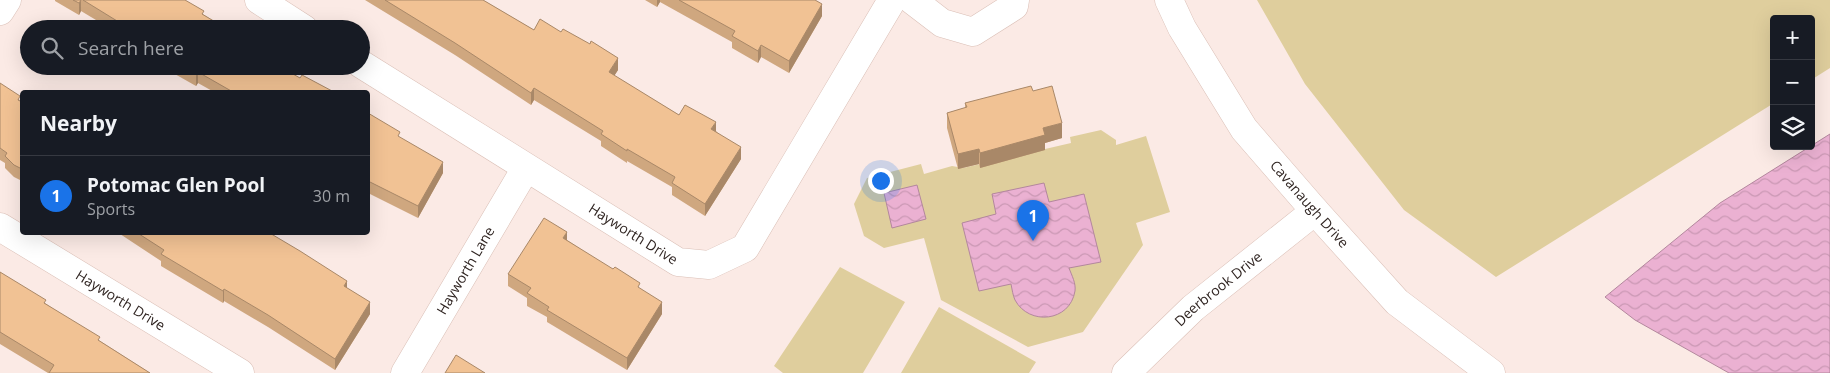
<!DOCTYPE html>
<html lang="en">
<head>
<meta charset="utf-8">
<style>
	:root { --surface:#171b24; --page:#20242c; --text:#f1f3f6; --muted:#9ea1a6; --line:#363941; --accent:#1a73e8 }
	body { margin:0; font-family:"Open Sans",sans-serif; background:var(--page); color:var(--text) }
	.controls { position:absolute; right:15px; top:15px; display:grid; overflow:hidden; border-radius:5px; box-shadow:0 5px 20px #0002 }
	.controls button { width:45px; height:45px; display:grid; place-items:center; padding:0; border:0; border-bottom:1px solid var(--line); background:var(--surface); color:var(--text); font:25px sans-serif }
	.you { position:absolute; left:880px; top:180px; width:18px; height:18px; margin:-12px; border:4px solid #fff; border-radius:50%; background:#1a73e8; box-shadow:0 0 0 8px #1a73e833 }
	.badge { display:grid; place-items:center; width:32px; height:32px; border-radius:50%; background:var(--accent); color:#fff; font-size:16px; font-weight:700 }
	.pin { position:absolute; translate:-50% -41px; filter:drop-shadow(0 1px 2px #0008) }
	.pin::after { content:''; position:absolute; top:26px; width:18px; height:15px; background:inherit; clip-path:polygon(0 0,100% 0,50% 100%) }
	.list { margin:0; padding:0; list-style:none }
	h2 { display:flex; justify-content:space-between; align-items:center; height:65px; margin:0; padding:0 20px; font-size:21px }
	h2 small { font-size:16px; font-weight:400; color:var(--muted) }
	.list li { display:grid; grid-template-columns:32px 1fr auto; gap:15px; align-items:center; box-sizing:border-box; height:80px; padding:0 20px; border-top:1px solid var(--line) }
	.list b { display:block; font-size:19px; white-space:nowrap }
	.list p { margin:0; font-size:16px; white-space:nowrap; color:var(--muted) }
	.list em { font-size:16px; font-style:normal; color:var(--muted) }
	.icon { flex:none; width:28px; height:28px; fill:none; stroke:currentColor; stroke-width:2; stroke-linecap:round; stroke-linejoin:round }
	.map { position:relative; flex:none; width:1830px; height:373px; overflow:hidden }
	.search { position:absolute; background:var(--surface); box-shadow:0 5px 20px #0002; left:20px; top:20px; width:350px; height:55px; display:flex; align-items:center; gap:12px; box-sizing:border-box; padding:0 18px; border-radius:28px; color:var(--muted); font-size:19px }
	.panel { position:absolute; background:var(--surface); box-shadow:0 5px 20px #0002; left:20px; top:90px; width:350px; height:145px; border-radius:5px }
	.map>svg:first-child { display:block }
	.grass { fill:#dfce9d }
	.water { fill:url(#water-waves); stroke:#b3879d }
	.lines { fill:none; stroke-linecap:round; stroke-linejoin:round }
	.minor-casing { stroke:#dabfb6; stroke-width:29 }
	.minor { stroke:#fff; stroke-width:28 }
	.wall { fill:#cfa77f }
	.shaded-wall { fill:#a98868 }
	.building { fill:#f1c294; stroke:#a98868 }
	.labels { text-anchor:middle; stroke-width:5; stroke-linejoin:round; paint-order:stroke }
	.street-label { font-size:14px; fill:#302522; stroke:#fbfbfb }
</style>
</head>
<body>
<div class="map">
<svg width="1830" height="373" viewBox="0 0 1830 373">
	<defs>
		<pattern id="water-waves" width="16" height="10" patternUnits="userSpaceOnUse" patternTransform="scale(1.25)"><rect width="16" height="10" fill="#ebb1d2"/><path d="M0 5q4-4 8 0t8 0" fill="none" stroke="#ca98b4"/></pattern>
	</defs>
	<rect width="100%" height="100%" fill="#fbeae5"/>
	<!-- grass -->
	<path class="grass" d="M 1257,0 L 1830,0 L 1830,68 L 1811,80 L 1811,19 L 1774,19 L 1774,103 L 1496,277 L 1404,210 L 1305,84 Z
		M 1101,130 L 1116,140 L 1116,145 L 1146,136 L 1170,212 L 1136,223 L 1143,245 L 1083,332 L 1028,347 L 941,300 L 924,238 L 884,248 L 864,236 L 854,204 L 867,178 L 921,164 L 924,174 L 952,166 L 963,168 L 1071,143 L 1070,137 Z
		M 840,267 L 905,302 L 863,373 L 783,373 L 774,366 Z
		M 939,307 L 1036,362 L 1029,373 L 901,373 Z"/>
	<!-- water -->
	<path class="water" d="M 1830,134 L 1830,373 L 1729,373 L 1635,320 L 1605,297 L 1720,203 Z
		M 1044,183 L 1049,202 L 1084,194 L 1101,262 L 1069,268 C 1072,276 1076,283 1075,291 C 1070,322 1029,326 1015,300 C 1013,296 1012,289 1011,284 L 979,291 L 962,223 L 996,214 L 992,194 Z
		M 917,185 L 926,219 L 892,228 L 884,193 Z"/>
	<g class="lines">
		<!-- minor casing -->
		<g class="minor-casing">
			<g id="minor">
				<path d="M 259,0 L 304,29"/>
				<path d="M 912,0 L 942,23 L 973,32 L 1014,6 L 1015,0"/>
				<path id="s1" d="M 1169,0 L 1182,28 L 1244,129 L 1315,211 L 1397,302 L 1491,373"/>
				<path d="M 0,11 L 7,0"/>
				<path id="s2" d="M 361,64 L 678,262 L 709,265 L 745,248 L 892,0"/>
				<path id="s3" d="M 0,227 L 240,373"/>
				<path id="s4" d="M 405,373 L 526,168"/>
				<path id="s5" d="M 1126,373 L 1193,308 L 1315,211"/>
			</g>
		</g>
		<!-- minor -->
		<use href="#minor" class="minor"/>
	</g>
	<!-- wall -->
	<path class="wall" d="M 55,0 L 185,0 L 204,15 L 227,29 L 111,29 L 81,11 L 79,15 L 55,1 Z
		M 365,0 L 483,0 L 534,30 L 618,70 L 614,76 L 679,115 L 716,131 L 741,159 L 705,216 L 672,195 L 672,187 L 627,161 L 627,163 L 601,146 L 601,141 L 534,100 L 531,105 L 455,55 Z
		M 645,0 L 815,0 L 822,16 L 789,73 L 761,57 L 758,63 L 732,48 L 732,42 L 660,2 L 657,7 Z
		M 166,66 L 279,66 L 300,78 L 334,92 L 214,92 L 198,83 L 196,86 L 166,69 Z
		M 0,83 L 22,102 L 22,181 L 14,177 L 5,168 L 5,163 L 0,160 Z
		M 1033,91 L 1062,138 L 1045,143 L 1045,150 L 980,168 L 979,164 L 958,169 L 947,128 L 947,113 L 965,108 L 965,103 Z
		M 368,113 L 400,138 L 443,173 L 418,218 L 368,193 Z
		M 117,232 L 268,232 L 347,288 L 370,314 L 335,370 L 268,327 L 224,301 L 223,303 L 161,266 L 161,261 Z
		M 567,240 L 640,289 L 662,314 L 627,370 L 547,322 L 547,317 L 527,306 L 527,298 L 508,286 L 508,274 Z
		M 0,272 L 100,341 L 150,373 L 48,373 L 0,344 Z"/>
	<!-- shaded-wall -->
	<path class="shaded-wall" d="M 81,0 L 81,11 L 79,15 L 79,3 Z
		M 657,0 L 660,0 L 660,2 L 657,7 Z
		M 822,4 L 822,16 L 789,73 L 789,61 Z
		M 761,45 L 761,57 L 758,63 L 758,51 Z
		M 618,58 L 618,70 L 609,84 L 609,72 Z
		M 198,72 L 198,83 L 196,86 L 196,74 Z
		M 534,88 L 534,100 L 531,105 L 531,93 Z
		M 716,122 L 716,134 L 711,129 Z
		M 1062,123 L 1062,138 L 1045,143 L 1045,150 L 980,168 L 980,153 L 1043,128 Z
		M 741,147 L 741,159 L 705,216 L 705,204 Z
		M 979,149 L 979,164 L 958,169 L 958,154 Z
		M 443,162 L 443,173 L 418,218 L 418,206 Z
		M 567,232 L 567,244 L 563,238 Z
		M 347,281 L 347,293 L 344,286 Z
		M 224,289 L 224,301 L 223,303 L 223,291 Z
		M 370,302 L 370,314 L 335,370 L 335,359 Z
		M 662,302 L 662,314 L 627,370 L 627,358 Z"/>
	<!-- building -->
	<path class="building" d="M 73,0 L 81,0 L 79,3 Z
		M 83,0 L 185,0 L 204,11 L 202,14 L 227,29 L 125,29 L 121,26 L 122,24 Z
		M 385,0 L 483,0 L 534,30 L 540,19 L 561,32 L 563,29 L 590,44 L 591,41 L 618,58 L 609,72 L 679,115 L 685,105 L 716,122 L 711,129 L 741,147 L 705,204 L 672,183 L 675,177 L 627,149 L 627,151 L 601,134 L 603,131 L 534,88 L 531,93 L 455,43 Z
		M 679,0 L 815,0 L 822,4 L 789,61 L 761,45 L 758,51 L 732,36 L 735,31 Z
		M 182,66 L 279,66 L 300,78 L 302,75 L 334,92 L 233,92 L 198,72 L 196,74 Z
		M 0,83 L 20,96 L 18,100 L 22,102 L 22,169 L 14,165 L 5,156 L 7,153 L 0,148 Z
		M 1031,86 L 1033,91 L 1052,86 L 1062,123 L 1043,128 L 1045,135 L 980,153 L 979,149 L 958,154 L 947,113 L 967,107 L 965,103 Z
		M 368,113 L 400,132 L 398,136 L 443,162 L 418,206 L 368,181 Z
		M 544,218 L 567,232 L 563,238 L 613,269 L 615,267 L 640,283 L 638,287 L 662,302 L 627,358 L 547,310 L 549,307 L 527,293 L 531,288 L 508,274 Z
		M 136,232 L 268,232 L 300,251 L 347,281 L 344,286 L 370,302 L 335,359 L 268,315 L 224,289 L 223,291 L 161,254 L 164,250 Z
		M 0,272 L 46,300 L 44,303 L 100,337 L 98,340 L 150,373 L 49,373 L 54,365 L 0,332 Z
		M 456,355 L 485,373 L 445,373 Z"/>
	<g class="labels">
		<!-- street labels -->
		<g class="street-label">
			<text dy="5" stroke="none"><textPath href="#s1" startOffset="249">Cavanaugh Drive</textPath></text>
			<text dy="5" stroke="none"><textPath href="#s2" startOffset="321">Hayworth Drive</textPath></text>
			<text dy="5" stroke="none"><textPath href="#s4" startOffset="119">Hayworth Lane</textPath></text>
			<text dy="5" stroke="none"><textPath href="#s5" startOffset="125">Deerbrook Drive</textPath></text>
			<text dy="5" stroke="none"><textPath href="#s3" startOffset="141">Hayworth Drive</textPath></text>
		</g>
	</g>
</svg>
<div class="controls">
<button>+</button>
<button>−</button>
<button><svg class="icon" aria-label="layers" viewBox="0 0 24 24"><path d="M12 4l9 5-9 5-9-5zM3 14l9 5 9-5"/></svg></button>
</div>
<div class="you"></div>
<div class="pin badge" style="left:1033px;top:241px">1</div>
<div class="search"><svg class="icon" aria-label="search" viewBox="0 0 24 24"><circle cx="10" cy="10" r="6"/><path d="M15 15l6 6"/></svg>Search here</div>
<section class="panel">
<h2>Nearby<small></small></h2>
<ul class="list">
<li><span class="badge">1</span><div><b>Potomac Glen Pool</b><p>Sports</p></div><em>30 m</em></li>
</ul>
</section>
</div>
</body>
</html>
